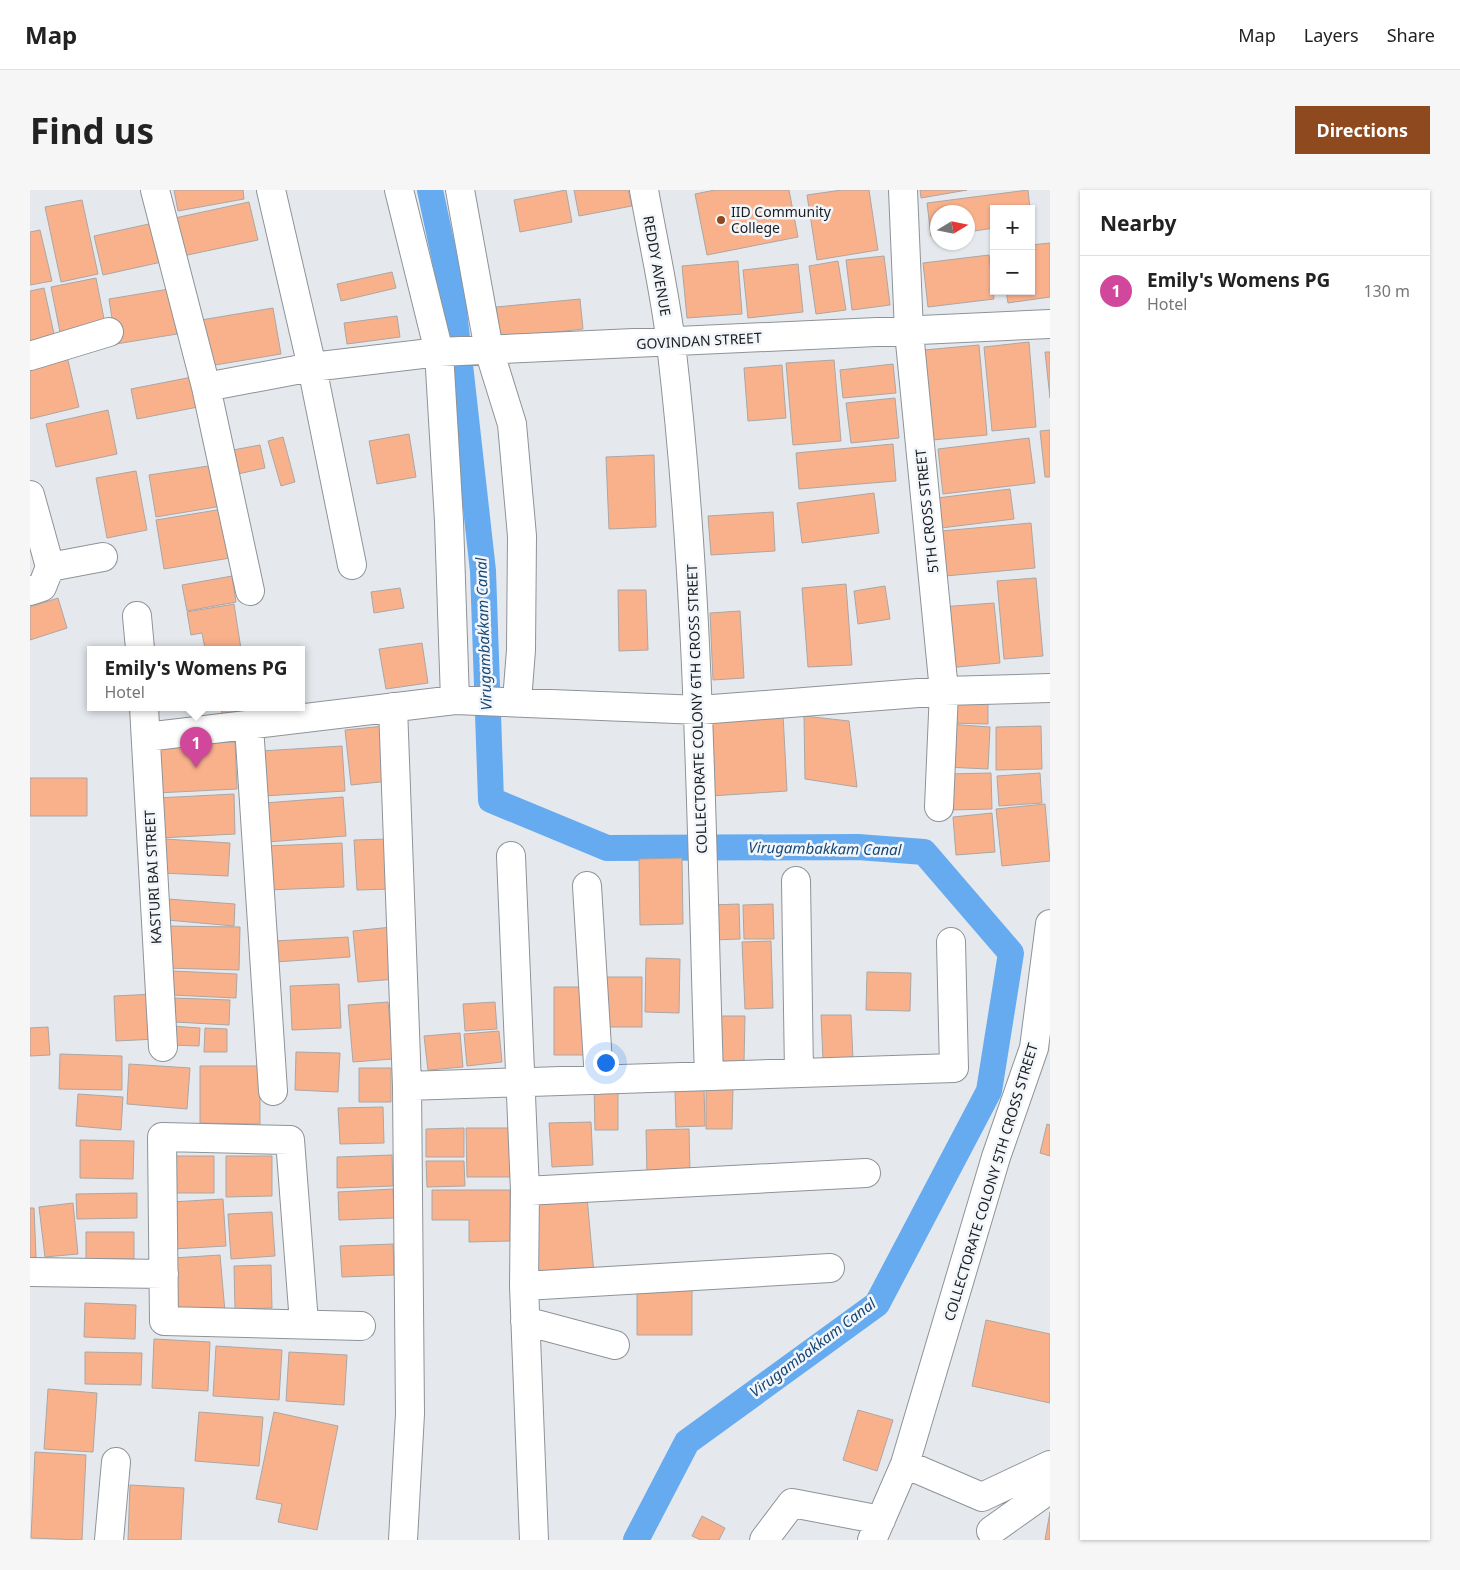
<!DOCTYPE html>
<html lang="en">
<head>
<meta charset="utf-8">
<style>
	:root { --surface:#fff; --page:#f6f6f6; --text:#222; --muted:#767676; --line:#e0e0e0; --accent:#8e491f }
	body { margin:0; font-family:"Noto Sans",sans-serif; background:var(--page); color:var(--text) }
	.controls { position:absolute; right:15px; top:15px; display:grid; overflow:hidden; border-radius:0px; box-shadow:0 1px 4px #0004 }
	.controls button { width:45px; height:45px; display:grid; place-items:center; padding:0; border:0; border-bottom:1px solid var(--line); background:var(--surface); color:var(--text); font:25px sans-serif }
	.compass { position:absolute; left:900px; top:15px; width:45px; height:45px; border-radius:50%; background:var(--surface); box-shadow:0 1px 4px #0004; rotate:80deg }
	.you { position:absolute; left:575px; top:872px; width:18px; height:18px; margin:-12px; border:4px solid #fff; border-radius:50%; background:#1a73e8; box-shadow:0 0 0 8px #1a73e833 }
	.badge { display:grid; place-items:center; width:32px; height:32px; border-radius:50%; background:var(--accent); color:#fff; font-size:16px; font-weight:700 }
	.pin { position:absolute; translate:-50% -41px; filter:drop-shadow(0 1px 2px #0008) }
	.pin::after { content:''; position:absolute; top:26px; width:18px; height:15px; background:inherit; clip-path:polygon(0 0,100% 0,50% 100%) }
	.popup { position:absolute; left:57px; top:456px; width:218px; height:65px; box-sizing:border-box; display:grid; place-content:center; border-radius:0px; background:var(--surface); filter:drop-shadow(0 1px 4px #0005); font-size:16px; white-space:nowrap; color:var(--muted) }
	.popup b { font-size:19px; color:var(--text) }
	.popup::after { content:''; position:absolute; left:50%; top:100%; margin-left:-10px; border:10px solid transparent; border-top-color:var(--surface) }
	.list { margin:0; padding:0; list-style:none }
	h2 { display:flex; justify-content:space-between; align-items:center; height:65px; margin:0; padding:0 20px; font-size:21px }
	h2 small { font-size:16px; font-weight:400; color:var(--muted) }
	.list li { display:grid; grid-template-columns:32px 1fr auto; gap:15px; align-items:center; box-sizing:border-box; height:70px; padding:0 20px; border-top:1px solid var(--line) }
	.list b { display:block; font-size:19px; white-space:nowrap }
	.list p { margin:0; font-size:16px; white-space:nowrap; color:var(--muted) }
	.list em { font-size:16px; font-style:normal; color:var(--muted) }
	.map { position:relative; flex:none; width:1020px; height:1350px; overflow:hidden; border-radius:0px }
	header { display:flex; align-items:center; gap:30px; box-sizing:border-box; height:70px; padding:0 25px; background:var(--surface); border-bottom:1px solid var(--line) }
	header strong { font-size:24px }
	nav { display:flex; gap:28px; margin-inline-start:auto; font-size:18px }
	.intro { display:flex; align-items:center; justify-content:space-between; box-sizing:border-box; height:120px; padding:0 30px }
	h1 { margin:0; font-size:35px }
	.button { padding:12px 22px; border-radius:0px; background:var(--accent); color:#fff; font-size:18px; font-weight:700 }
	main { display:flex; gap:30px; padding:0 30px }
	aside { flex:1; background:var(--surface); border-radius:0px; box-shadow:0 1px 4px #0004 }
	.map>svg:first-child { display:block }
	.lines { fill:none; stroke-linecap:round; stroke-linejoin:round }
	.canal { stroke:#66abf0; stroke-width:26 }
	.building { fill:#f9b18c; stroke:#aca6a3 }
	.minor-casing { stroke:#8e9397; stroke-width:30 }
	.minor { stroke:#fff; stroke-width:28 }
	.poi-dot { fill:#8e491f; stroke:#f2f6fb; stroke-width:2 }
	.labels { text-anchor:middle; stroke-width:5; stroke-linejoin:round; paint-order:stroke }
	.poi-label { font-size:14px; fill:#1b1d1e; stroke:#f2f6fb; text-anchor:start }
	.street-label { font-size:14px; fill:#1b1d1e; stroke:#f2f6fb }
	.water-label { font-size:15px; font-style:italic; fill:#174774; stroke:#f2f6fb }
</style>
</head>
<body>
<header>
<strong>Map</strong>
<nav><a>Map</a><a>Layers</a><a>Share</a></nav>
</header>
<div class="intro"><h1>Find us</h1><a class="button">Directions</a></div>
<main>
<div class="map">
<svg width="1020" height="1350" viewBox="0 0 1020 1350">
	<rect width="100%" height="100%" fill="#e5e9ee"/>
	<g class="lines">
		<!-- canal -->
		<path class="canal" d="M 400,0 L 422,103 L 453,381 L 461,610 L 577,658 L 828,657 L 894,662 L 981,763 L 959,901 L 847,1114 L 657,1252 L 606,1350"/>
	</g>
	<!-- building -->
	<path class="building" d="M 144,0 L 213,0 L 214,9 L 148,21 Z
		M 536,0 L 542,32 L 490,42 L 484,10 Z
		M 544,0 L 598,0 L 602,16 L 549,26 Z
		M 685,0 L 759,0 L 768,47 L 677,65 L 665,4 Z
		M 812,0 L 839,0 L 848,60 L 787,70 L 777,5 Z
		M 890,0 L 937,0 L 891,8 Z
		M 998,0 L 1000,19 L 964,19 L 964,38 L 938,42 L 938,22 L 908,22 L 908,46 L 901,46 L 897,13 Z
		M 52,10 L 68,84 L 31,92 L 15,17 Z
		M 219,12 L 228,50 L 153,66 L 145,28 Z
		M 128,32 L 136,71 L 73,85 L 64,46 Z
		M 10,40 L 22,91 L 0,95 L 0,42 Z
		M 1020,53 L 1020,107 L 978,113 L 976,101 L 1001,101 L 1001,55 Z
		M 959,65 L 964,109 L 898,117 L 893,73 Z
		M 854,66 L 860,115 L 822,120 L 816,70 Z
		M 708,71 L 712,124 L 657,128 L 652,76 Z
		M 808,71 L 816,120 L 786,124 L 779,76 Z
		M 768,74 L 773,122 L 718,128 L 713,80 Z
		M 362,82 L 366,98 L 311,111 L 307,94 Z
		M 66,88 L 76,139 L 31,147 L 21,97 Z
		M 14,98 L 26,153 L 0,158 L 0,101 Z
		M 139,99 L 147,144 L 86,154 L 79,109 Z
		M 550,109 L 553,139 L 469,148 L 466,117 Z
		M 243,118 L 251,164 L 179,176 L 171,130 Z
		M 367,126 L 370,147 L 317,154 L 314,133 Z
		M 999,152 L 1006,237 L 962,241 L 954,157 Z
		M 949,155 L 957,245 L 902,250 L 894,160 Z
		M 36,162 L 49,217 L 0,229 L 0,171 Z
		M 1015,162 L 1020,162 L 1020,208 Z
		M 804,170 L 811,251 L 763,255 L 756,173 Z
		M 863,174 L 866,203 L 813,208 L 810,180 Z
		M 752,175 L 756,228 L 718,231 L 714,178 Z
		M 162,187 L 168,217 L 107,229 L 101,199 Z
		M 865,208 L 869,248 L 821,253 L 816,213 Z
		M 78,220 L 87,264 L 26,277 L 16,234 Z
		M 1020,240 L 1020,287 L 1015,287 L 1010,241 Z
		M 379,244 L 386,287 L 347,294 L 339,251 Z
		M 253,247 L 265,292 L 251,296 L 238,251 Z
		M 999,248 L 1005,293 L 913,304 L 908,259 Z
		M 863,254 L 866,291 L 769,299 L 766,263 Z
		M 230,255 L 235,278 L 208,284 L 203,260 Z
		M 624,265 L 626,337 L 579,339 L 576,267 Z
		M 185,275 L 192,316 L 126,327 L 119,285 Z
		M 106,281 L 117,340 L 77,348 L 66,288 Z
		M 980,299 L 984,329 L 903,339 L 899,309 Z
		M 844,303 L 849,343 L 772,353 L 767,313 Z
		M 199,318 L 206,367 L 134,379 L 126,330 Z
		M 743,322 L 745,361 L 681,365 L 678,326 Z
		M 1001,333 L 1005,378 L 904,387 L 900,342 Z
		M 202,386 L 206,412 L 157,421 L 152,395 Z
		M 1006,388 L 1013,466 L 974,469 L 967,391 Z
		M 816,394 L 822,475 L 778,477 L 772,398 Z
		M 855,396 L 860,429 L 828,434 L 824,401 Z
		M 370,398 L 374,418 L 344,423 L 341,402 Z
		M 588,400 L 616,400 L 618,460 L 589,461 Z
		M 28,408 L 37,438 L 0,450 L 0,417 Z
		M 964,413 L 970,473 L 917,478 L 911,417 Z
		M 204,414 L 211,459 L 175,459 L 172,443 L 161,445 L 157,422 Z
		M 710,421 L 714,488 L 683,490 L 680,423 Z
		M 392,453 L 398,493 L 356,499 L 349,459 Z
		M 919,510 L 958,510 L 958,534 L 919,533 Z
		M 191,517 L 227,517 L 228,526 L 193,531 Z
		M 753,524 L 757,601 L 681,606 L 676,529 Z
		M 774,526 L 819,531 L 827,597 L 775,589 Z
		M 917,534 L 960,537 L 958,579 L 915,577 Z
		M 354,536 L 360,591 L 321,595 L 315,540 Z
		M 1011,536 L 1012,579 L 966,580 L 966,537 Z
		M 205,552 L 207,599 L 126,603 L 124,556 Z
		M 312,556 L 315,601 L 234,606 L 231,561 Z
		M 961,583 L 962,619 L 918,620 L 917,584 Z
		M 1010,583 L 1012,613 L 969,616 L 967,586 Z
		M 0,588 L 57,588 L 57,626 L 0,626 Z
		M 204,604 L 205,644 L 129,648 L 127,608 Z
		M 313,607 L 316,646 L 237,652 L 234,613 Z
		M 1015,614 L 1020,671 L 972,676 L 966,619 Z
		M 962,623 L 965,662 L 926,665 L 923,627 Z
		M 134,649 L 200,653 L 198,686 L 132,683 Z
		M 360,649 L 363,699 L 327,700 L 324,650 Z
		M 312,653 L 314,697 L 237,700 L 235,656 Z
		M 652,668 L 653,734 L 610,735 L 609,669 Z
		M 138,709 L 205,714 L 204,736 L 137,730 Z
		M 709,714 L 710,749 L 682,750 L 681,715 Z
		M 743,714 L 744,749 L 714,749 L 713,715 Z
		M 135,736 L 210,737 L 209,780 L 134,778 Z
		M 362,737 L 367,789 L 328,792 L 323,741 Z
		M 318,747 L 320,767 L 245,772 L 244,751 Z
		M 741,751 L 743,818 L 715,819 L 712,752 Z
		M 616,768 L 650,769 L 649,823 L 615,822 Z
		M 143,781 L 207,784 L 206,808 L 142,805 Z
		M 837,782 L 881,783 L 880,821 L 836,820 Z
		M 573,787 L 612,787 L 612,837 L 573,837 Z
		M 309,794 L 311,838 L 262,840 L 260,796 Z
		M 524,797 L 553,797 L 554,865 L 524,865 Z
		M 125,804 L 127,849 L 86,851 L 84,806 Z
		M 145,808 L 200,810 L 199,835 L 145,832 Z
		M 358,812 L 363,869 L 323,872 L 318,815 Z
		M 465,812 L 467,839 L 435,841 L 433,814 Z
		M 791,825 L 821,825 L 823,869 L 793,870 Z
		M 685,826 L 715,826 L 714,872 L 684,871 Z
		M 141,836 L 170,838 L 169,856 L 141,855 Z
		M 18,837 L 20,865 L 0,866 L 0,838 Z
		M 175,838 L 197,839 L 197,862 L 174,862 Z
		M 469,841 L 472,872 L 437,876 L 434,844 Z
		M 430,843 L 433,877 L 398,880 L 394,846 Z
		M 266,862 L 310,863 L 308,902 L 265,900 Z
		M 30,864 L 92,866 L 92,900 L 29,899 Z
		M 99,874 L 160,878 L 157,919 L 97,914 Z
		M 170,876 L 230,876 L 230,934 L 170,933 Z
		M 329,878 L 361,878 L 361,912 L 329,912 Z
		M 564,897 L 588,897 L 588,940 L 565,940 Z
		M 676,898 L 703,898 L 702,939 L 676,939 Z
		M 645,899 L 674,899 L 675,936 L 646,937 Z
		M 48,904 L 93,907 L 91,940 L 46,936 Z
		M 353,917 L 354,953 L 310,954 L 308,918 Z
		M 561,932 L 563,975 L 522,977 L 519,933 Z
		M 1017,934 L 1020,935 L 1020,966 L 1010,963 Z
		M 434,938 L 434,967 L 396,967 L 396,939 Z
		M 436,938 L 479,938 L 480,987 L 437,987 Z
		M 659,939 L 660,984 L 617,986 L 616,940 Z
		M 50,950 L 104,951 L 103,989 L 50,988 Z
		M 362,965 L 363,996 L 307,998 L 307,967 Z
		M 136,966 L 184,966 L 184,1003 L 136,1003 Z
		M 196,966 L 242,966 L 242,1006 L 196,1007 Z
		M 396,971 L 434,971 L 435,996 L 397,997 Z
		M 363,999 L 364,1028 L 309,1030 L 308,1002 Z
		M 402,1000 L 480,1000 L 480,1051 L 439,1052 L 439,1030 L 402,1030 Z
		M 107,1003 L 107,1028 L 47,1029 L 46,1004 Z
		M 557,1007 L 564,1084 L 507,1088 L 500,1012 Z
		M 193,1009 L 196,1056 L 143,1059 L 141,1012 Z
		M 43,1013 L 48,1064 L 15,1067 L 9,1017 Z
		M 0,1018 L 4,1018 L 6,1067 L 0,1068 Z
		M 242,1022 L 245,1066 L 201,1069 L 198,1024 Z
		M 56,1042 L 104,1042 L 104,1069 L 56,1069 Z
		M 363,1054 L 364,1085 L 312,1087 L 310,1056 Z
		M 190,1065 L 195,1122 L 148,1126 L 143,1068 Z
		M 241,1075 L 242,1118 L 205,1119 L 204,1076 Z
		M 607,1100 L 662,1100 L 662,1145 L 607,1145 Z
		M 55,1113 L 106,1115 L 105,1149 L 54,1147 Z
		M 956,1130 L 1020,1144 L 1020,1213 L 942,1196 Z
		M 124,1149 L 180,1152 L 178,1201 L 122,1198 Z
		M 186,1156 L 252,1160 L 249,1210 L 183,1206 Z
		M 55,1162 L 112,1163 L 111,1195 L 55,1194 Z
		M 259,1162 L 317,1165 L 314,1215 L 256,1211 Z
		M 18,1199 L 67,1203 L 63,1262 L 14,1259 Z
		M 828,1220 L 863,1230 L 847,1281 L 813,1270 Z
		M 169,1222 L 233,1227 L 229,1276 L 165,1271 Z
		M 244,1222 L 308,1236 L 287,1340 L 248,1332 L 252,1314 L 226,1309 Z
		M 5,1262 L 56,1265 L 52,1350 L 1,1348 Z
		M 100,1295 L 154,1298 L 151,1350 L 98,1350 Z
		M 1020,1322 L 1020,1350 L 1015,1350 Z
		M 672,1326 L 695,1338 L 689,1350 L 671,1350 L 662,1346 Z"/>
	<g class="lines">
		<!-- minor casing -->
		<g class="minor-casing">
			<path id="minor" d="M 125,0 L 176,197 L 220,401
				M 241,0 L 282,177 L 322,375
				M 369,0 L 409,162 L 419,331 L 425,510
				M 430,0 L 459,160 L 482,234 L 492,346 L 491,460 L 487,511
				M 614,0 C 623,51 635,103 641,154 C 670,397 671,642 679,886
				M 873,0 L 879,142 L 914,501 L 909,617
				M 0,166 L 79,142
				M 176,197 L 282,177 L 409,162 L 1020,134
				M 0,305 L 20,377 L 12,397 L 0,401
				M 20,377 L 73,367
				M 107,426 L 110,459
				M 114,517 L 133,857
				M 363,517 L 377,896 L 380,1224 L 373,1350
				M 219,536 L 243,901
				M 116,547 L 425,510 L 670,520 L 914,501 L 1020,498
				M 481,666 L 495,1001 L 494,1096 L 504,1350
				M 766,691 L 769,883
				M 557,696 L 569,890
				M 377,896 L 924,878 L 921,752
				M 495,1001 L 836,983
				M 0,1082 L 134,1084
				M 494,1096 L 800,1078
				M 495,1131 L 585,1155
				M 274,1133 L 260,950 L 132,947 L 134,1131 L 331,1136
				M 875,1274 L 952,1307 L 1020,1275
				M 961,1341 L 1020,1299
				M 79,1350 L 86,1272
				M 734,1350 L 762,1313 L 851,1330
				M 842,1350 L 875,1274 L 966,967 L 1004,858 L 1020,734"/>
		</g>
		<!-- minor -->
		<use href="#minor" class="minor"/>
	</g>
	<!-- markers -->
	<circle class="poi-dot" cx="691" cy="30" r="5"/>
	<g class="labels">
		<!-- poi labels -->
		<g class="poi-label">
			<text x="701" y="27">IID Community<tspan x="701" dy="16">College</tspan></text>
		</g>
		<!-- street labels -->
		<g class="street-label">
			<text transform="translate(627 76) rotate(80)" y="5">REDDY AVENUE</text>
			<text transform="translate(669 151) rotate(-3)" y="5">GOVINDAN STREET</text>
			<text transform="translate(897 321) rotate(-96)" y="5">5TH CROSS STREET</text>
			<text transform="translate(667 519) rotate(-92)" y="5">COLLECTORATE COLONY 6TH CROSS STREET</text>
			<text transform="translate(123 687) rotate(-93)" y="5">KASTURI BAI STREET</text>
			<text transform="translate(961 992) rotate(-73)" y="5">COLLECTORATE COLONY 5TH CROSS STREET</text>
		</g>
		<!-- water labels -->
		<g class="water-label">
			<text transform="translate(454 444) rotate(-92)" y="5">Virugambakkam Canal</text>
			<text transform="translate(795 659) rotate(1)" y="5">Virugambakkam Canal</text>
			<text transform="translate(783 1158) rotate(-37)" y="5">Virugambakkam Canal</text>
		</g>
	</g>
</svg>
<div class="controls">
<button>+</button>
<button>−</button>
</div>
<svg class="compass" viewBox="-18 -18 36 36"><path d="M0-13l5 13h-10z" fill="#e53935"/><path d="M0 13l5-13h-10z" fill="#767676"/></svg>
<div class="you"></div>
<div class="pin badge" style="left:166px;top:578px;background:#d1479c">1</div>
<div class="popup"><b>Emily's Womens PG</b>Hotel</div>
</div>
<aside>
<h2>Nearby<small></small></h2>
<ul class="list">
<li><span class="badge" style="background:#d1479c">1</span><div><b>Emily's Womens PG</b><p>Hotel</p></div><em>130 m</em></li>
</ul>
</aside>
</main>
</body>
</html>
